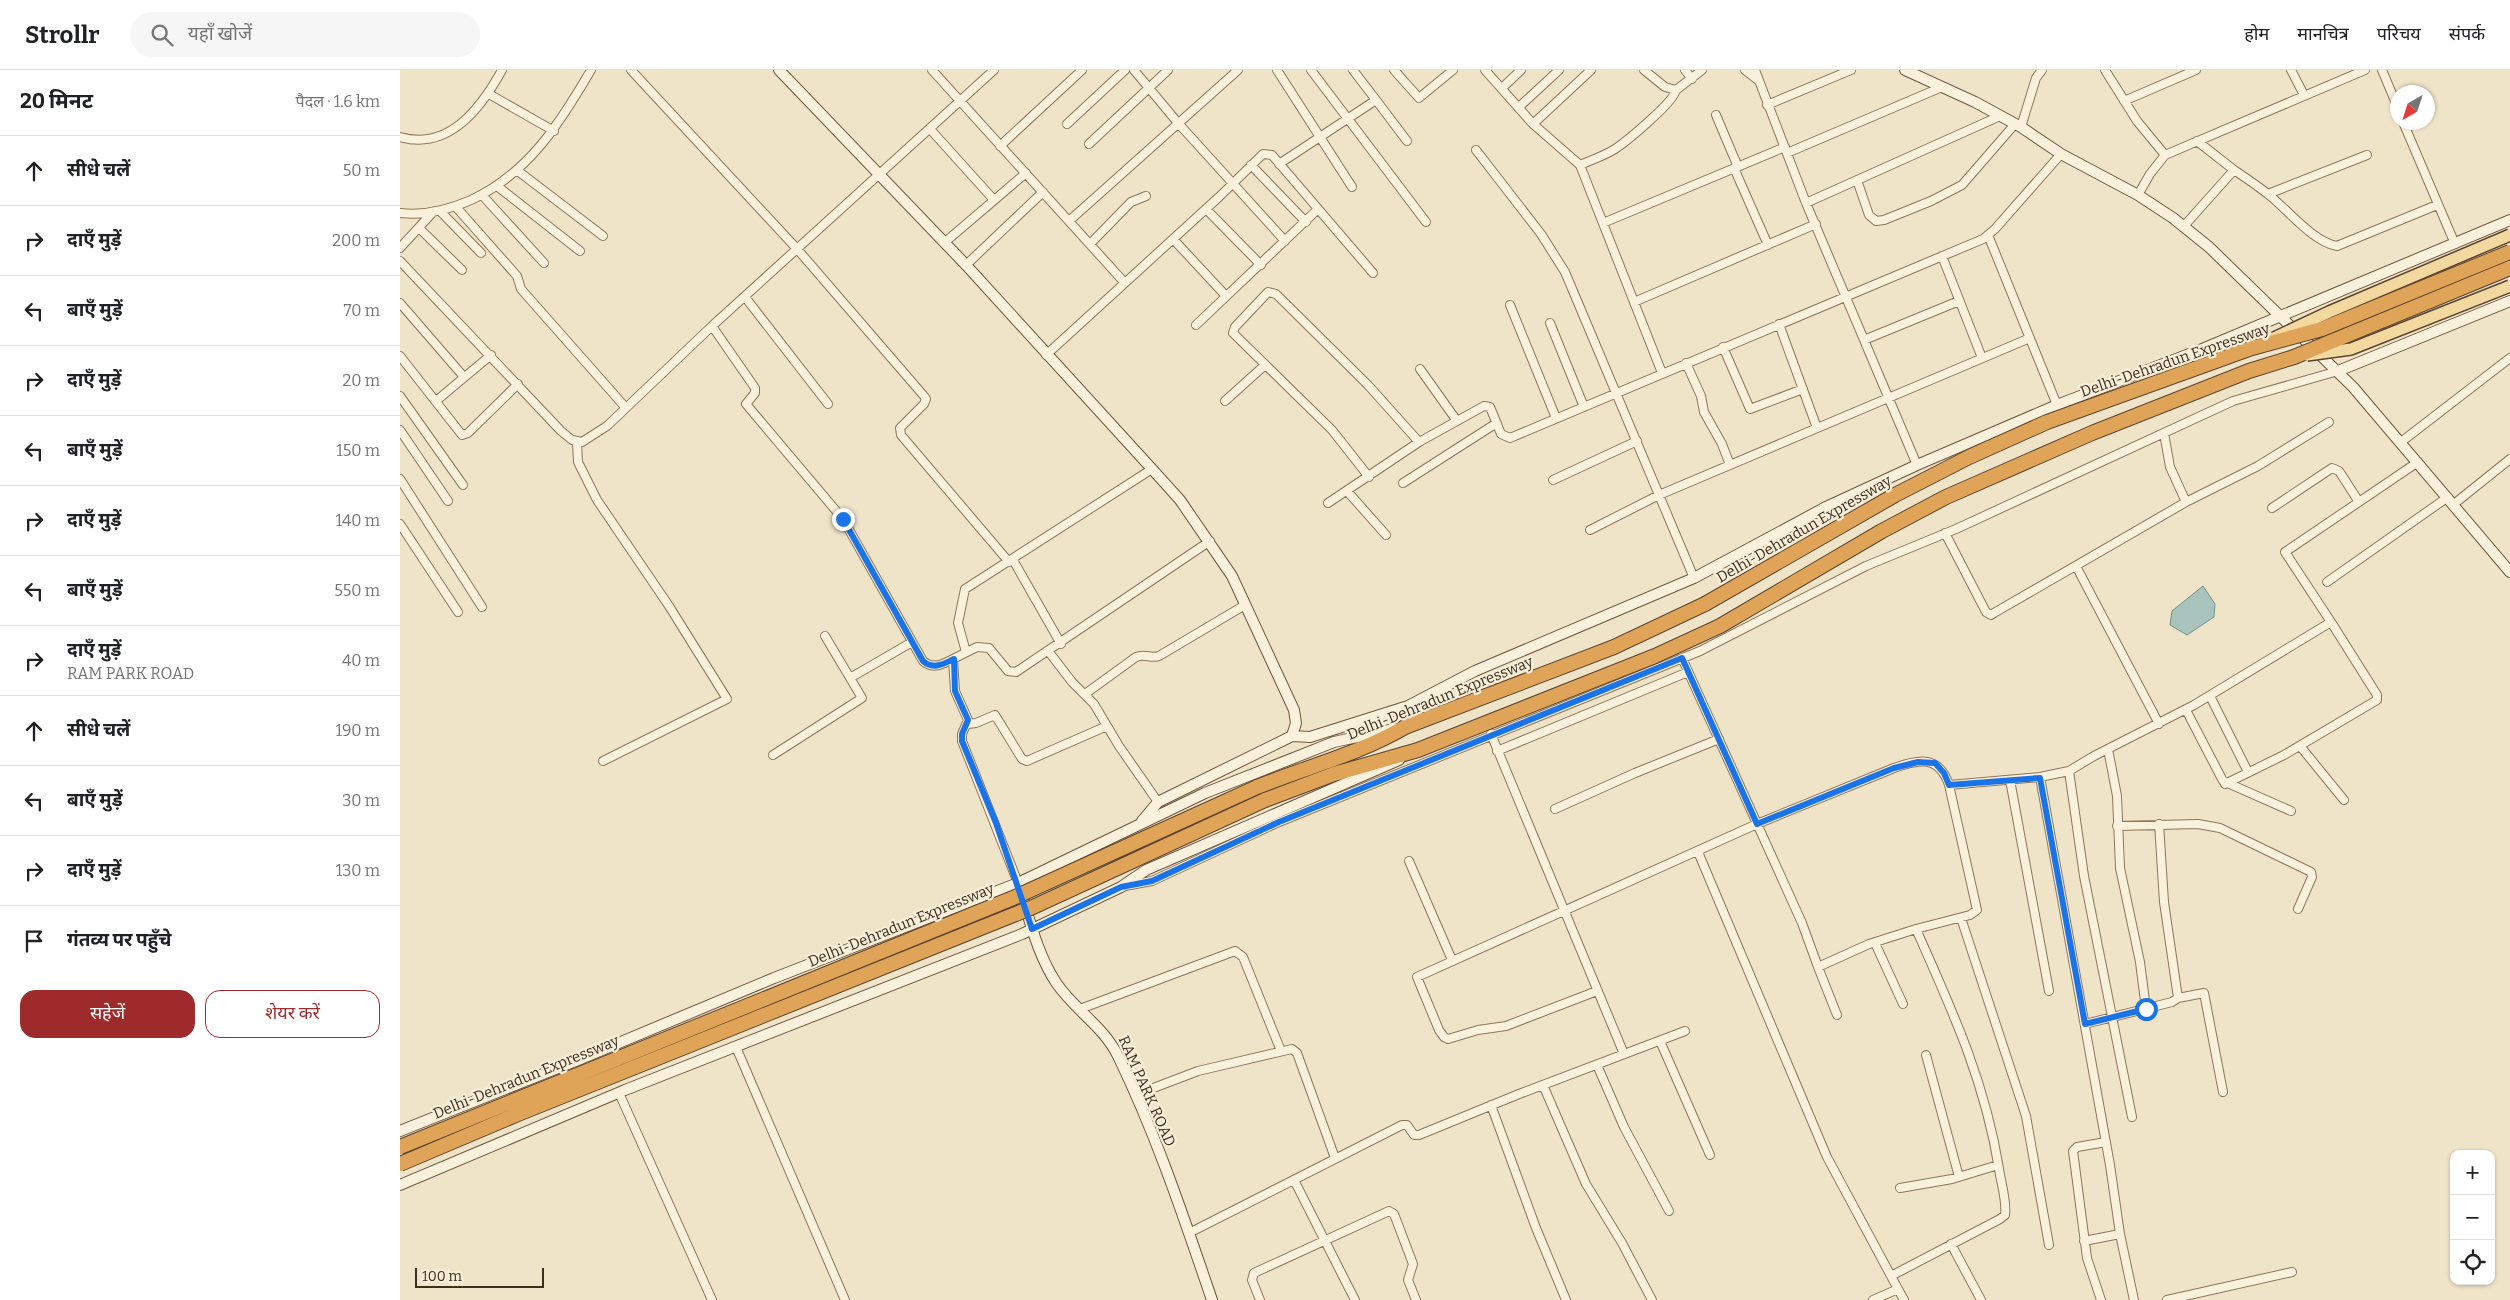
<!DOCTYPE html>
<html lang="hi">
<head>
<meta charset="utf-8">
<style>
	:root { --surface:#fff; --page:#f6f6f6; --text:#202124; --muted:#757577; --line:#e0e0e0; --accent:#9e2a2b }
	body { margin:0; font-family:Bitter,"Noto Sans Devanagari",serif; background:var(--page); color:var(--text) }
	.controls { position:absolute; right:15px; bottom:15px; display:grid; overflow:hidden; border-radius:10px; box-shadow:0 1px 4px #0004 }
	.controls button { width:45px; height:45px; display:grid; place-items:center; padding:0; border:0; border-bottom:1px solid var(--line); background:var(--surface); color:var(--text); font:25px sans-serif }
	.compass { position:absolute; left:1990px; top:15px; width:45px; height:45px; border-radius:50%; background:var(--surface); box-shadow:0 1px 4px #0004; rotate:219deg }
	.scale { position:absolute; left:15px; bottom:12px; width:129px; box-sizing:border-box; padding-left:5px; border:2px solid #3d2e20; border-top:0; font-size:14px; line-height:18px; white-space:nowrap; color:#3d2e20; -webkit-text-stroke:4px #f7eed8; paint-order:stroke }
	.stop { position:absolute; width:15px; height:15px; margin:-11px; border:4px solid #1a73e8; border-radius:50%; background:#fff }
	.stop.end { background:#1a73e8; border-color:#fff; box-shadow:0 1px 5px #0008 }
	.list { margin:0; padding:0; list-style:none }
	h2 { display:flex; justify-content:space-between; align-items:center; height:65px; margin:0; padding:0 20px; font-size:21px }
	h2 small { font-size:16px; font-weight:400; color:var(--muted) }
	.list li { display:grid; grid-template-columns:32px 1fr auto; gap:15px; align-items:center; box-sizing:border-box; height:70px; padding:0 20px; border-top:1px solid var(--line) }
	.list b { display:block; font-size:19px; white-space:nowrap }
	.list p { margin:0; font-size:16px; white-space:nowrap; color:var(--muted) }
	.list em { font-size:16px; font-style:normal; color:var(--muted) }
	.actions { display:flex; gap:10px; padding:15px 20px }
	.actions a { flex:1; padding:11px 0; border:1px solid var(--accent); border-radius:15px; text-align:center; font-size:18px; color:var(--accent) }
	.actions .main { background:var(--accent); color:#fff }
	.icon { flex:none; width:28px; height:28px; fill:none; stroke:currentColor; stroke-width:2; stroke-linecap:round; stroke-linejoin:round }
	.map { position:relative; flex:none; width:2110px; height:1230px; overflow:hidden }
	header { display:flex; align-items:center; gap:30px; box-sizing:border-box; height:70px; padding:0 25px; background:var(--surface); border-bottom:1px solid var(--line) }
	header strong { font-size:24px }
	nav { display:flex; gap:28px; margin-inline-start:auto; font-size:18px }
	.search { width:350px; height:45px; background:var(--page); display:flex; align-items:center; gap:12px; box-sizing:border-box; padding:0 18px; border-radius:28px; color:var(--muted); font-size:19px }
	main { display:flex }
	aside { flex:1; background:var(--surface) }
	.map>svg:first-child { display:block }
	.water { fill:#a9c4bc; stroke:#6f938a }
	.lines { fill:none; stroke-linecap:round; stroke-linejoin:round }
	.street-casing { stroke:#8d765c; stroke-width:10 }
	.secondary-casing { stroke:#6f573f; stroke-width:12 }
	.highway-casing { stroke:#5b4430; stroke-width:16 }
	.street { stroke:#faf1dc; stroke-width:8 }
	.secondary { stroke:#faf1dc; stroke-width:10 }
	.highway { stroke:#e0a458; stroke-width:14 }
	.primary-bridge-casing { stroke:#5b4430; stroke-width:14; stroke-linecap:butt }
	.highway-bridge-casing { stroke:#5b4430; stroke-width:16; stroke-linecap:butt }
	.primary-bridge { stroke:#f3d9a0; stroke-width:11 }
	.highway-bridge { stroke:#e0a458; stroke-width:14 }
	.route { stroke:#1a73e8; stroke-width:6 }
	.labels { text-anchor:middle; stroke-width:4.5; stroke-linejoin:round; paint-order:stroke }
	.street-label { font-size:15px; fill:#3d2e20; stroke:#f7eed8 }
</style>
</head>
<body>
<header>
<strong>Strollr</strong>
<div class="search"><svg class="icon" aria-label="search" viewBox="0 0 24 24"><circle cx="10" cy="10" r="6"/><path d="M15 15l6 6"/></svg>यहाँ खोजें</div>
<nav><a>होम</a><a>मानचित्र</a><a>परिचय</a><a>संपर्क</a></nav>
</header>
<main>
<aside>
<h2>20 मिनट<small>पैदल · 1.6 km</small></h2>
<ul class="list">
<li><svg class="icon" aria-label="ahead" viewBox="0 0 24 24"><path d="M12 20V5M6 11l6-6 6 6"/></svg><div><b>सीधे चलें</b></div><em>50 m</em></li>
<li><svg class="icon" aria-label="right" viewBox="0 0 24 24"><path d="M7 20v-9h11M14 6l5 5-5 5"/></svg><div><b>दाएँ मुड़ें</b></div><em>200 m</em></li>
<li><svg class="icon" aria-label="left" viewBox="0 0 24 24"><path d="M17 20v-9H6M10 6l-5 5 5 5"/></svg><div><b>बाएँ मुड़ें</b></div><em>70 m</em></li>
<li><svg class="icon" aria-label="right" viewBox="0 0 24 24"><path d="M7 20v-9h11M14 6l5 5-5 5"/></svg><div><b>दाएँ मुड़ें</b></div><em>20 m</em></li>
<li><svg class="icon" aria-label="left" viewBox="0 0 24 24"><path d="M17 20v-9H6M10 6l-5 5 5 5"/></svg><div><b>बाएँ मुड़ें</b></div><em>150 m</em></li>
<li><svg class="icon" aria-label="right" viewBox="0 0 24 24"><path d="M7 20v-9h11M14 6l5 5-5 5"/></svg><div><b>दाएँ मुड़ें</b></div><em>140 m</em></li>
<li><svg class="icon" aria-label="left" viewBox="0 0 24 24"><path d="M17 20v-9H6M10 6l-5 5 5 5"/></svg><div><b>बाएँ मुड़ें</b></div><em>550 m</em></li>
<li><svg class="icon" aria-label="right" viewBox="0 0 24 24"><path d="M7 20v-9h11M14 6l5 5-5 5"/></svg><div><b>दाएँ मुड़ें</b><p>RAM PARK ROAD</p></div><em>40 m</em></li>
<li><svg class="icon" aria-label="ahead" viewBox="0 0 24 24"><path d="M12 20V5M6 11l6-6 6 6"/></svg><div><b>सीधे चलें</b></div><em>190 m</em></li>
<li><svg class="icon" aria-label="left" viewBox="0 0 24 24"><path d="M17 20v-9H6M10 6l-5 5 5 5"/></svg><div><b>बाएँ मुड़ें</b></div><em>30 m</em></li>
<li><svg class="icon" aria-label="right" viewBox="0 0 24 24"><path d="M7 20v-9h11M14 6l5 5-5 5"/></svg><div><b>दाएँ मुड़ें</b></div><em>130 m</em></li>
<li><svg class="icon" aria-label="arrive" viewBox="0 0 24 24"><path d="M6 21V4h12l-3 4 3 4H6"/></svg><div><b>गंतव्य पर पहुँचे</b></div></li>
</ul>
<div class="actions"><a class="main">सहेजें</a><a>शेयर करें</a></div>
</aside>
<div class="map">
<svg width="2110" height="1230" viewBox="0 0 2110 1230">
	<rect width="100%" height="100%" fill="#f0e4c8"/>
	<!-- water -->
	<path class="water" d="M 1803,516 L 1815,534 L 1814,547 L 1787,565 L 1770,555 L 1772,541 Z"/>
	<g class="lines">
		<!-- street casing -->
		<g class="street-casing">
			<path id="street" d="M 231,0 L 398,180 L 524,326 L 526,329 L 524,334 L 500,358 L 501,365 L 609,492
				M 532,0 L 724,212
				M 734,0 L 778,53 L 885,171
				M 877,0 L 952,117
				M 911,0 L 1026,152
				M 994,0 L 1019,28 L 1053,0
				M 1085,0 L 1133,54 L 1180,95 L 1262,303
				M 1244,0 L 1265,17 L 1276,20 L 1302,0
				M 1285,0 L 1292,9
				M 1345,0 L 1358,10
				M 1355,0 L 1406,133 L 1517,395
				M 1705,0 L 1737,51 L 1765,85
				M 1891,0 L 1904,25
				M 1982,0 L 1998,38
				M 1102,18 L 1121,0
				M 89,24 L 154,61
				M 976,30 L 1007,71
				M 1724,31 L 1796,0
				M 1367,35 L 1451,0
				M 1119,37 L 1159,0
				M 1316,45 L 1338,97
				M 2003,52 L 2055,174
				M 667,54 L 725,0
				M 1133,54 L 1191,0
				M 1621,57 L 1636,8 L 1642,0
				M 530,59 L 594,130
				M 0,67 C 49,81 81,38 102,0
				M 1797,71 L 1834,100
				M 689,74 L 768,0
				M 600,76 L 682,0
				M 1076,80 L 1141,164 L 1165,202 L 1294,508
				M 1387,83 L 1542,17
				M 879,94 L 976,30 L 953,0
				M 851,95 L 906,152
				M 1180,95 C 1191,90 1204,86 1215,79 C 1227,71 1274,32 1276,20
				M 1334,98 L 1368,175
				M 118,101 L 203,166
				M 1457,110 L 1469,145 L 1476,151 L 1484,150 L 1531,131 L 1562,115 L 1615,54
				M 97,116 L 180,181
				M 1868,124 L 1967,85
				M 82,125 L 144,193
				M 1738,125 L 1750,104 L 1765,85 L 1965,0
				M 1406,133 L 1600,46
				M 56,137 L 117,206 L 121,219 L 226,338
				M 806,139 L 861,195
				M 40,141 L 81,183
				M 0,143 C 25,146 48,140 71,130 C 129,103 160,53 191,0
				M 669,151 L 838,0
				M 1203,153 L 1385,77
				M 1784,156 L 1834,100 C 1846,108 1858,116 1869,125 C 1888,140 1913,172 1937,176 L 2037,135
				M 19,158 L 62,200
				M 1588,165 L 1657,335
				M 773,169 L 826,226
				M 544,173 L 626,103
				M 690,174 L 731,132 L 746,126
				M 0,178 L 33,142
				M 1542,186 L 1582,288
				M 0,191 L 161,361 L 172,370 L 182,372 L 207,356 L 312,256 L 594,0
				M 566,195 L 643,122
				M 345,227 L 428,334
				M 1234,232 L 1416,154
				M 0,233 L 64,307
				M 1110,235 L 1156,348
				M 1150,253 L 1184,337
				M 1379,254 L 1417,358
				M 796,255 L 917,140
				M 312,256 L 355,318 L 355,323 L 346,334 L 443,449 L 523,591 C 533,600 543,594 553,589 L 555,621 L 568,650 L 562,664 L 562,671 L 618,813
				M 1464,270 L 1559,231
				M 1323,277 L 1350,339 L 1403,319
				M 646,285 L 819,127 L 863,84 L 872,85 L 973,203
				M 0,286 L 62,365 L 68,363 L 118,314
				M 1286,293 L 1301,326 L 1304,342 L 1322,374 L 1330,395
				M 1020,299 L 1057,351
				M 0,326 L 63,415
				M 36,331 L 91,285
				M 825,331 L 865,295
				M 0,360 L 48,431
				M 177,372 L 178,392 L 197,430 L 269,536 L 327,629 L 203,691
				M 2001,372 L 2110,288
				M 969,407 L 932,360 L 833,263 L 835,257 L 868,222 L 876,224 L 968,315 L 1019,372
				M 0,409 L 82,537
				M 1153,410 L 1237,371
				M 1003,413 L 1092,356 L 1097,354 L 1101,364 L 1110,368 L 1583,169 L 1595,159 L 1661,84
				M 947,421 L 986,465
				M 1786,432 L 1858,396 L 1929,352
				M 928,433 L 1019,372 L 1084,336 L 1090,337 L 1097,354
				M 2054,434 L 2110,389
				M 1872,438 L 1932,398 L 1939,401 L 1959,432
				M 0,454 L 58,542
				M 1190,460 L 1259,425 L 1630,268
				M 1545,463 L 1586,542 L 1591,545 L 1594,543 L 1786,432 L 1770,397 L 1764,363
				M 613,490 L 661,574
				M 1676,496 L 1759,654
				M 1927,512 L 2048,427
				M 566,582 L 558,553 L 565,519 L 752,399
				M 649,582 L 672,612 L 694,634 L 719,676 L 758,732
				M 1282,588 L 1402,853 L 1418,897 L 1469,874 L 1516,859 C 1552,940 1585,1011 1599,1099 C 1601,1113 1607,1131 1605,1145 L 1600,1149 L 1491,1206
				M 553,589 L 577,577 L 589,578 L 608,601 L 616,602 L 810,471
				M 450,608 L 512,572
				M 685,624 L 736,587 C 745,583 751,589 759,586 L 845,535
				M 1810,626 L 1848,702
				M 1786,640 L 1823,711 L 1891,741
				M 568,654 L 576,653 L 595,645 L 622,689 L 627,691 L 707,656
				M 1091,664 L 1224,984
				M 1900,676 L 1944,730
				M 1708,679 L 1717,726 L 1720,798 L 1740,892 L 1746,939
				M 1097,681 L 1288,602
				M 373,685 L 462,628 L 425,566
				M 1669,701 L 1684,806 L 1732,1047
				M 1610,710 L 1649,921
				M 1825,714 L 1884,685 L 1977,630 L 1977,625 L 1931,552
				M 1549,715 L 1640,707
				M 1155,739 L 1235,703 L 1319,669
				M 1717,756 L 1798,754 L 1820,758 L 1911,802 L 1912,807 L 1898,839
				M 1298,782 L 1427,1087 L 1498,1219 L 1473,1230
				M 1009,791 L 1052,890
				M 725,816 L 752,811 L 879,752 L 1300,581 L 1466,496 L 1556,459 L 1833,331 L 1938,301
				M 1561,848 L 1626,1046 L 1649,1175
				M 1475,873 L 1503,934
				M 1418,897 L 1437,945
				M 1197,921 L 1106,956 L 1078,960 L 1048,969 L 1044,967 L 1039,960 L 1017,907 L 1357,754 L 1494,698 C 1519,689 1539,685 1549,715 L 1577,840 L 1570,845 L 1516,859
				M 1778,928 L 1804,923 L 1823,1022
				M 680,939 L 835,881 L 843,887 L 881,981
				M 1685,954 L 1772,932 L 1778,928 L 1764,832 L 1759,754
				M 1260,971 L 1310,1085
				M 336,977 L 445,1230
				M 1526,985 L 1559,1107
				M 1197,995 L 1224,1057 L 1269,1141
				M 1143,1015 L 1186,1114 L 1222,1173 L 1252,1230
				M 219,1023 L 312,1230
				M 735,1025 L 798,1001 L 892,979 L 897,983 L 935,1088
				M 1091,1035 L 1136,1158 L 1166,1230
				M 894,1110 L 955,1230
				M 1500,1118 L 1552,1109 L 1598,1095
				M 789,1163 L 1002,1055 L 1007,1055 L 1014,1065 L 1019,1065 L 1119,1024 L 1285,961
				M 1684,1171 L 1720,1164
				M 1551,1174 L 1581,1230
				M 1498,1219 L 1504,1230
				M 860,1230 L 852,1210 L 854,1203 L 989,1141 L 994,1144 L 1013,1194 L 1008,1210 L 1016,1230
				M 1701,1230 L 1687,1188 L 1673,1081 L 1677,1077 L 1706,1072
				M 1734,1230 L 1720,1164 L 1710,1095 L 1640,707 L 1669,701 L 1694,686 L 1794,635 L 1931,552 L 1885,482 L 2018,392
				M 1767,1230 L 1892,1202"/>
		</g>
		<!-- secondary casing -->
		<g class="secondary-casing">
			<path id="secondary" d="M 379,0 L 566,195 L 752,399 L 780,430 L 832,506 L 894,640 L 896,653 L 892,666 L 758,732 L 742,751
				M 1505,0 L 1575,32 L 1621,57 L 1661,84 L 1738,125 L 1773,148 L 1809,177 L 1953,317 L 2110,502
				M 1938,301 L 2110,231
				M 892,666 L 910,667 L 1008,636 L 1075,601 L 1294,508 L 1426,437 L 1517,395 L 1657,335 L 1802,279 L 2110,150
				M 620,819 C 630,851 638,886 657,914 C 675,940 704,957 718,986 C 756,1064 784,1148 812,1230
				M 0,1061 L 178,990 L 374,908 L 618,813 L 805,723 L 934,672 L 994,659
				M 0,1115 L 225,1020 L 622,864 L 721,817 L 746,800 L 999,690"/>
		</g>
		<!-- highway casing -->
		<g class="highway-casing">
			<path id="highway" d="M 857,717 C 906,697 959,684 1005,657 L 1214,577 L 1305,534
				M 865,730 L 934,704 L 1018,680 L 1255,586 L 1320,556 L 1482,461 L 1546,427 L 1692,363 L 1849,301 L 1894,287"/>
		</g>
		<!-- street -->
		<use href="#street" class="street"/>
		<!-- secondary -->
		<use href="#secondary" class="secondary"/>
		<!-- highway -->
		<use href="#highway" class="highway"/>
		<!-- primary-bridge casing -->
		<g class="primary-bridge-casing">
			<path id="primary-bridge" d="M 1874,268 L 1929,242 L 2110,165
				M 1907,285 L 1951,279 L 2110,216"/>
		</g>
		<!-- highway-bridge casing -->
		<g class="highway-bridge-casing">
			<path id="highway-bridge" d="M 1894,287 L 2110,198
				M 1305,534 L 1495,425 L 1569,387 L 1647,352 L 1852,278 L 1922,259 L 2110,182
				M 0,1077 L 613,828 L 857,717
				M 0,1094 L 118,1044 L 633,837 L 865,730"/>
		</g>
		<!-- primary-bridge -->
		<use href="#primary-bridge" class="primary-bridge"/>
		<!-- highway-bridge -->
		<use href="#highway-bridge" class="highway-bridge"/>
	</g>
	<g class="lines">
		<!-- route -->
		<path class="route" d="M 443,449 L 523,591 C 533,600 543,594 554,589 L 555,621 L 568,650 L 562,664 L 562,671 L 596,753 L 632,859 L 721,817 L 752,811 L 879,752 L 1282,588 L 1357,754 L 1494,698 L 1518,692 L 1535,693 L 1544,703 L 1549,715 L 1640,708 L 1685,954 L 1746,939"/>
	</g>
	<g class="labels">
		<!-- street labels -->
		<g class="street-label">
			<text transform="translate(1775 290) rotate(-19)" y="5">Delhi-Dehradun Expressway</text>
			<text transform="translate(1404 459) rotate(-30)" y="5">Delhi-Dehradun Expressway</text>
			<text transform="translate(1040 628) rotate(-22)" y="5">Delhi-Dehradun Expressway</text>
			<text transform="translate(501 855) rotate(-22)" y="5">Delhi-Dehradun Expressway</text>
			<text transform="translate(126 1007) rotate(-22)" y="5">Delhi-Dehradun Expressway</text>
			<text transform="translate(747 1021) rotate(66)" y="5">RAM PARK ROAD</text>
		</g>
	</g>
</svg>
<div class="controls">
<button>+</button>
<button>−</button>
<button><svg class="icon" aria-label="locate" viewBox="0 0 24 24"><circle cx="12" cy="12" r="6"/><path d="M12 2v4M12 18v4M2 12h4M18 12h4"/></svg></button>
</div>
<svg class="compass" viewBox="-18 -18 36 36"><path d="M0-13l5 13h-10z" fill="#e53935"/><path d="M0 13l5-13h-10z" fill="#757577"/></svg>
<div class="scale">100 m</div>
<div class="stop" style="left:1746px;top:939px"></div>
<div class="stop end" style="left:443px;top:449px"></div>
</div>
</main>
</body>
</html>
